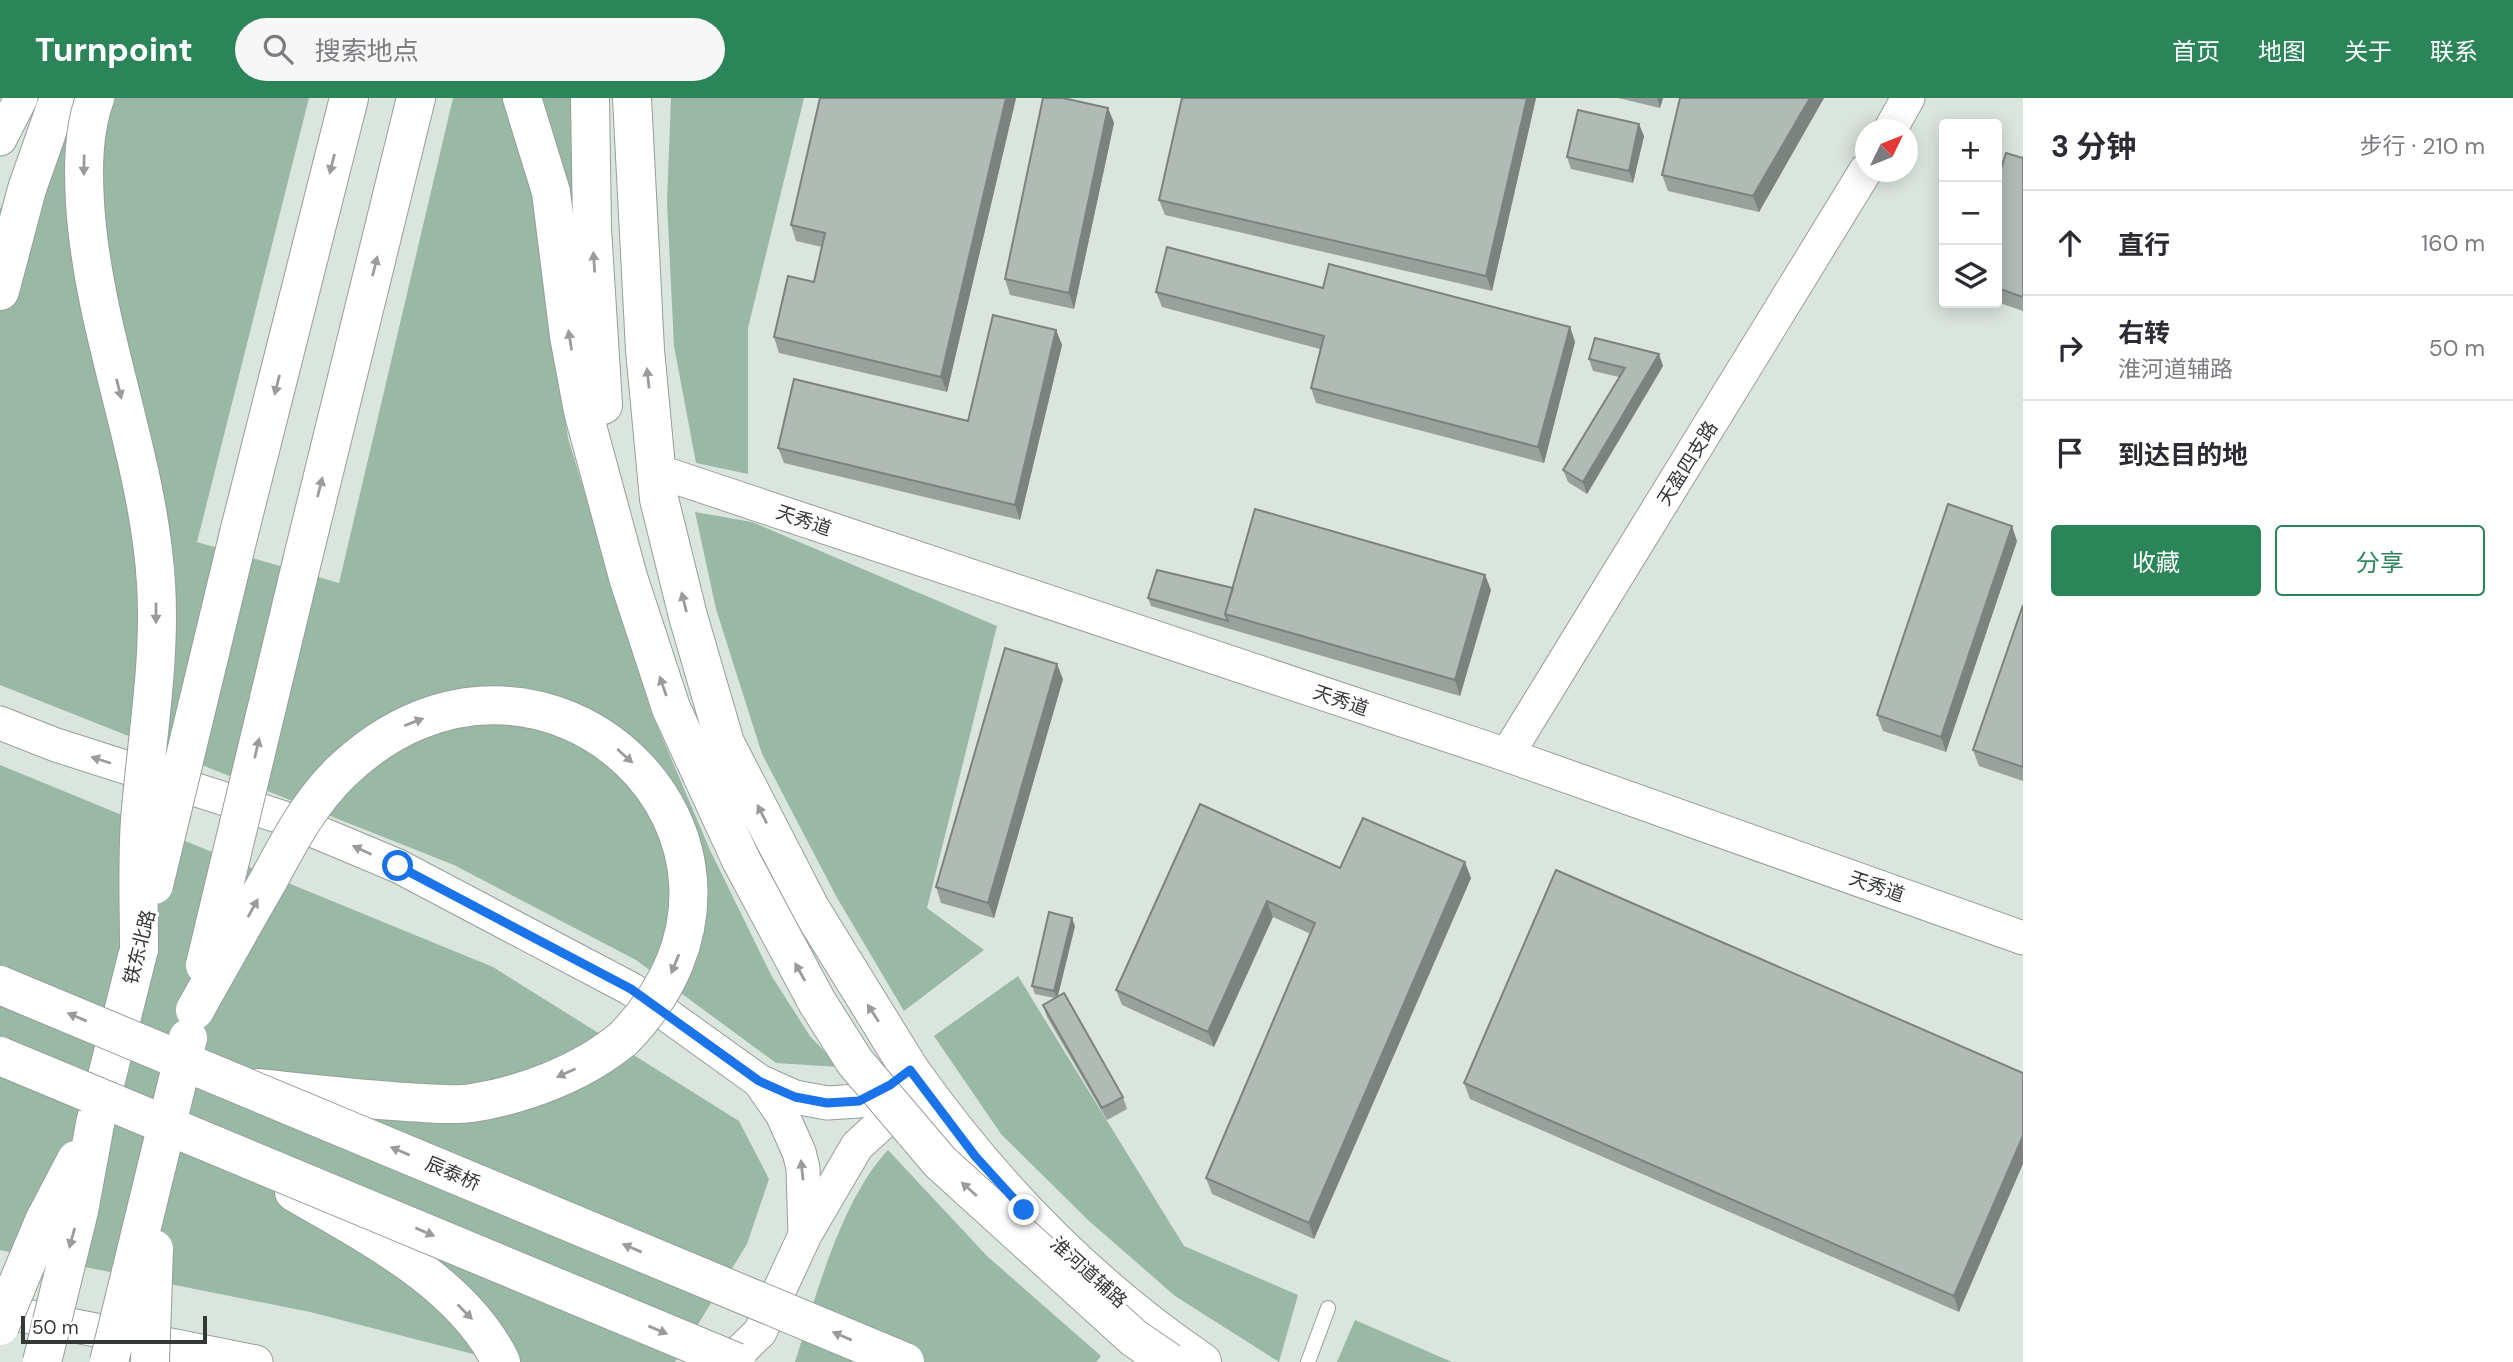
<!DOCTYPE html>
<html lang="zh">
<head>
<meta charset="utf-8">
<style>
	:root { --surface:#fff; --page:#f7f7f7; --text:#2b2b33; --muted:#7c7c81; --line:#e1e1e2; --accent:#2c8459 }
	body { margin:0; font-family:"DM Sans","Noto Sans SC",sans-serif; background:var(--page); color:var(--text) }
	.controls { position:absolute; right:21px; top:21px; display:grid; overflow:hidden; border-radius:7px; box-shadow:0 4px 18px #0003 }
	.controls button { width:63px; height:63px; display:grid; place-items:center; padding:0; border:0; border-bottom:2px solid var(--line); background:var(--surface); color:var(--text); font:35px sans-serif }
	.compass { position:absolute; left:1855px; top:21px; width:63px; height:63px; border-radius:50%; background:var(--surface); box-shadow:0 4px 18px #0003; rotate:47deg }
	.scale { position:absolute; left:21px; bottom:18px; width:186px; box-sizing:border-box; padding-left:7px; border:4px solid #343836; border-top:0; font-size:19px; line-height:24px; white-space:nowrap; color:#343836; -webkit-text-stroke:5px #fff; paint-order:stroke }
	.stop { position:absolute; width:21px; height:21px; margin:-16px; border:5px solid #1a73e8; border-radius:50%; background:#fff }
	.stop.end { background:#1a73e8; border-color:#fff; box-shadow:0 2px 7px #0008 }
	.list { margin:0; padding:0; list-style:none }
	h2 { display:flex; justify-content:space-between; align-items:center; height:91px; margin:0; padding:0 28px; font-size:30px }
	h2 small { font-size:23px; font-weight:400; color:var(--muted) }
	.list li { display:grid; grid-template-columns:46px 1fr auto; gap:21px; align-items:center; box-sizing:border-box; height:105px; padding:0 28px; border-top:2px solid var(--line) }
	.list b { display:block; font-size:26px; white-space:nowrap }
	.list p { margin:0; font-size:23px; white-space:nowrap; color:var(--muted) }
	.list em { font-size:23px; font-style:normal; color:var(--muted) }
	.actions { display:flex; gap:14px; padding:21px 28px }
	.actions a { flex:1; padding:16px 0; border:2px solid var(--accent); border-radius:7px; text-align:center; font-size:24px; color:var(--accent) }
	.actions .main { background:var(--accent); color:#fff }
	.icon { flex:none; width:38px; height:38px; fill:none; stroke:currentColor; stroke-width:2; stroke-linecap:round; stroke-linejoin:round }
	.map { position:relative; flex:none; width:2023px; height:1264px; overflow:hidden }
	header { display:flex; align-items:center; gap:42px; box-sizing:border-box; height:98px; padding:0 35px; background:var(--accent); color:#fff }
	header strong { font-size:33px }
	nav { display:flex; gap:38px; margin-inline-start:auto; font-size:24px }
	.search { width:490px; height:63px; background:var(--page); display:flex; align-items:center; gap:18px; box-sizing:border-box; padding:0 24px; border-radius:38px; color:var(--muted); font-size:26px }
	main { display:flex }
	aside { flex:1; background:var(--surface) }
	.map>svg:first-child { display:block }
	.green { fill:#99b8a5 }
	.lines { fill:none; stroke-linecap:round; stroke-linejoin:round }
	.service-casing { stroke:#959f98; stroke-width:16 }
	.tertiary-casing { stroke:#959f98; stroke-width:35 }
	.primary-casing { stroke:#959f98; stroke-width:40 }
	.trunk-casing { stroke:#959f98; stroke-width:40 }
	.service { stroke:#fff; stroke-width:14 }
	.tertiary { stroke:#fff; stroke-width:33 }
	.primary { stroke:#fff; stroke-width:38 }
	.trunk { stroke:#fff; stroke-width:38 }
	.trunk-bridge-casing { stroke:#959f98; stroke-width:40; stroke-linecap:butt }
	.trunk-bridge { stroke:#fff; stroke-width:38 }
	.wall { fill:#98a19c }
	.shaded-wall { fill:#7c837f }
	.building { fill:#b1bbb5; stroke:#7c837f; stroke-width:2 }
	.oneway { fill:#9a9c9a }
	.route { stroke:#1a73e8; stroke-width:9 }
	.labels { text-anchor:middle; stroke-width:6; stroke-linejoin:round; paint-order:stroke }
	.street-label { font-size:19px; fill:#343836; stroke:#fff }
</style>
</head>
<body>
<header>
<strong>Turnpoint</strong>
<div class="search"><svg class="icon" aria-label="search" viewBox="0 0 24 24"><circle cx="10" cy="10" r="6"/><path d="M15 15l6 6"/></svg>搜索地点</div>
<nav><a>首页</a><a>地图</a><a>关于</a><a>联系</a></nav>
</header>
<main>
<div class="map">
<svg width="2023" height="1264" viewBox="0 0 2023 1264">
	<rect width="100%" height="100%" fill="#dae5de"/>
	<!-- green -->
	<path class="green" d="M 76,0 L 309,0 L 197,444 L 339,485 L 453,0 L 575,0 L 576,69 L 555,250 L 568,340 L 651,613 L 710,752 L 771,877 L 810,938 L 839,969 L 776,965 L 636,862 L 454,767 L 0,587 L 0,111 Z
		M 671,0 L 804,0 L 748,230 L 748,376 L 696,365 L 674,248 L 667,104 Z
		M 695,414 L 752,424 L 997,528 L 927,810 L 984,852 L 904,913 L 836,798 L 762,656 L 716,511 Z
		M 0,667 L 493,869 L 739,1023 L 769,1081 L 747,1146 L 675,1264 L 504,1264 L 310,1214 L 0,1152 Z
		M 1018,878 L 1184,1148 L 1298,1197 L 1279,1264 L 1175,1198 L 1088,1122 L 1001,1036 L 934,938 Z
		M 888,1052 L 987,1158 L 1101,1258 L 1096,1264 L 795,1264 C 816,1198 841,1102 888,1052 Z
		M 1355,1222 L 1452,1264 L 1337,1264 Z"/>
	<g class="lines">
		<!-- service casing -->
		<g class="service-casing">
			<path id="service" d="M 1308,1264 L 1328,1210"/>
		</g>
		<!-- tertiary casing -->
		<g class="tertiary-casing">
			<path id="tertiary" d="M 1890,32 L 1908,0
				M 0,41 L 21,0
				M 657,373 L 1507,657 L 2023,840
				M 0,625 L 56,647 L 281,719 L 398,768 L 631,891 L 759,983 L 795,999 L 827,1005 L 859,1003 L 900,980
				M 1507,657 L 1866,72
				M 805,1137 L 857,1048 L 916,994
				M 0,1213 L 256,1264
				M 729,1264 L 760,1234 L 805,1137 L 803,1070 L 799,1054 L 782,1016 L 759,983"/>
		</g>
		<!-- primary casing -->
		<g class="primary-casing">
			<path id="primary" d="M 910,972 C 990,1085 1087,1186 1202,1264"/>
		</g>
		<!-- trunk casing -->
		<g class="trunk-casing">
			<path id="trunk" d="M 522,0 L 551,94 L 569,238 L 583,313 L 628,479 L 671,610 L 741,762
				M 590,0 L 592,131 L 603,307
				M 632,0 L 645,252 L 659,401 L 688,518 L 725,645 L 810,810 L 910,972
				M 0,193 L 27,91 L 59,0
				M 239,435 L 349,0
				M 304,455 L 416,0
				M 257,990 C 307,995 357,1001 407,1004 C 428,1005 451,1008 472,1005 C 524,997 584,974 624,940
				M 95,1026 L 139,851
				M 294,1094 C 366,1136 463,1185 501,1264"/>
		</g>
		<!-- service -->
		<use href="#service" class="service"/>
		<!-- tertiary -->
		<use href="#tertiary" class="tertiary"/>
		<!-- primary -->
		<use href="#primary" class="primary"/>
		<!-- trunk -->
		<use href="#trunk" class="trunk"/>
		<!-- trunk-bridge casing -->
		<g class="trunk-bridge-casing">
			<path id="trunk-bridge" d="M 95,0 C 83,34 83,70 85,105 C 93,235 148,356 156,485 C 161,564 146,645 140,723 C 137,765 139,809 139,851
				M 741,762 L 817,904 L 855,964 L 940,1064 L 1134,1240 L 1169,1264
				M 154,787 L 239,435
				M 205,867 L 304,455
				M 0,887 L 905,1264
				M 195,912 C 219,869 243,826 268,783 C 289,744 309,705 341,674 C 540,483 815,743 624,940
				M 0,958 L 736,1264
				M 0,1228 L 44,1123 L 76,1062
				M 42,1264 L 79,1113 L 95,1026
				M 109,1264 L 188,940
				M 150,1264 L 154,1151"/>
		</g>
		<!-- trunk-bridge -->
		<use href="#trunk-bridge" class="trunk-bridge"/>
	</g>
	<!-- wall -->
	<path class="wall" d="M 820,0 L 1016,0 L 947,294 L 779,255 L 774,239 L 814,184 L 822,149 L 796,143 L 791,127 Z
		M 1536,0 L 1492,193 L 1165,117 L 1159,102 Z
		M 1618,0 L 1663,0 L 1660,10 Z
		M 1680,0 L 1824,0 L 1759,114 L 1668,93 L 1662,77 Z
		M 1108,10 L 1114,25 L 1074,211 L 1010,197 L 1005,181 Z
		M 1644,38 L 1633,85 L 1571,71 L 1567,59 Z
		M 2023,60 L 2023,213 L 1997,204 L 1997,83 Z
		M 1323,190 L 1570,229 L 1575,244 L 1544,365 L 1316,305 L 1311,290 L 1320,251 L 1162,209 L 1156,194 Z
		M 1056,232 L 1062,247 L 1020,422 L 784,365 L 778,350 L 968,323 Z
		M 1589,261 L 1663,268 L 1587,396 L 1568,384 L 1563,372 L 1619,279 L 1593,273 Z
		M 2017,443 L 1946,654 L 1883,633 L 1877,617 Z
		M 1485,477 L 1491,492 L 1460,598 L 1151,508 L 1148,500 L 1233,490 Z
		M 2023,507 L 2023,683 L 1979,668 L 1973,652 Z
		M 1063,581 L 994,820 L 941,805 L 936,789 Z
		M 1200,706 L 1340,770 L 1471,780 L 1314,1141 L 1212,1096 L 1206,1080 L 1311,836 L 1273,819 L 1214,949 L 1122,907 L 1116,892 Z
		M 1075,828 L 1058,898 L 1123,999 L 1127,1011 L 1107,1022 L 1047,919 L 1043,907 L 1054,900 L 1035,896 L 1032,888 Z
		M 2023,975 L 1959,1214 L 1470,1001 L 1464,985 Z"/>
	<!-- shaded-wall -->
	<path class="shaded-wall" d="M 1006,0 L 1016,0 L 947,294 L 941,279 Z
		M 1527,0 L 1536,0 L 1492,193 L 1486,178 Z
		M 1657,0 L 1663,0 L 1660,10 Z
		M 1810,0 L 1824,0 L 1759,114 L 1753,98 Z
		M 1108,10 L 1114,25 L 1074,211 L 1069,195 Z
		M 1639,26 L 1644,38 L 1633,85 L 1629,73 Z
		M 1570,229 L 1575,244 L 1544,365 L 1538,349 Z
		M 1056,232 L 1062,247 L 1020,422 L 1015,407 Z
		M 1659,256 L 1663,268 L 1587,396 L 1583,384 Z
		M 2012,428 L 2017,443 L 1946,654 L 1941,639 Z
		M 1485,477 L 1491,492 L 1460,598 L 1455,582 Z
		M 1057,566 L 1063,581 L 994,820 L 988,805 Z
		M 1465,764 L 1471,780 L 1314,1141 L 1309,1125 Z
		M 1267,803 L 1273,819 L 1214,949 L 1208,934 Z
		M 1072,820 L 1075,828 L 1057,901 L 1054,893 Z
		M 2023,1038 L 2023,1066 L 1959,1214 L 1954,1198 Z"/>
	<!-- building -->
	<path class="building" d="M 820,0 L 1006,0 L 941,279 L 774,239 L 788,178 L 814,184 L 825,135 L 791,127 Z
		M 1043,0 L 1063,0 L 1108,10 L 1069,195 L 1005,181 Z
		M 1182,0 L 1527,0 L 1486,178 L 1159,102 Z
		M 1680,0 L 1810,0 L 1753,98 L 1662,77 Z
		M 1578,12 L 1639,26 L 1629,73 L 1567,59 Z
		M 2006,55 L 2023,60 L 2023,199 L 1997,190 L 1997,83 Z
		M 1167,149 L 1323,190 L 1329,166 L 1570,229 L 1538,349 L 1311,290 L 1324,238 L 1156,194 Z
		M 993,217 L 1056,232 L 1015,407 L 778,350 L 794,281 L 968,323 Z
		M 1595,240 L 1659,256 L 1583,384 L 1563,372 L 1625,270 L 1589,261 Z
		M 1948,406 L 2012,428 L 1941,639 L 1877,617 Z
		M 1255,411 L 1485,477 L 1455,582 L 1225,516 Z
		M 1157,472 L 1233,490 L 1225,516 L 1228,523 L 1148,500 Z
		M 2023,507 L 2023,669 L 1973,652 Z
		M 1005,550 L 1057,566 L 988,805 L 936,789 Z
		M 1200,706 L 1340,770 L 1363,720 L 1465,764 L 1309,1125 L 1206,1080 L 1315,825 L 1267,803 L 1208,934 L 1116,892 Z
		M 1556,772 L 2023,975 L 2023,1038 L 1954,1198 L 1464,985 Z
		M 1049,814 L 1072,820 L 1054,893 L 1032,888 Z
		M 1064,895 L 1123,999 L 1102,1010 L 1043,907 Z"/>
	<!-- one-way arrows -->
	<defs><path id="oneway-solid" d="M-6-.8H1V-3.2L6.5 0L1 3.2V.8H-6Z" transform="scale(1.75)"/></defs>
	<g class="oneway">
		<use href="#oneway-solid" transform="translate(332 66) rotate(104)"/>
		<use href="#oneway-solid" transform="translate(84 67) rotate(91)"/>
		<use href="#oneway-solid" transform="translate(594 164) rotate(-94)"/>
		<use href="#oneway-solid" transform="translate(375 168) rotate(-76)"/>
		<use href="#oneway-solid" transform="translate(570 242) rotate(-99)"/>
		<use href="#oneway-solid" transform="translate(648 280) rotate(-96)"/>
		<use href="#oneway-solid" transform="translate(277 287) rotate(104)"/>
		<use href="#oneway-solid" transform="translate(119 291) rotate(76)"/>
		<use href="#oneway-solid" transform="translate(320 389) rotate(-76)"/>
		<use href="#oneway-solid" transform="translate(684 504) rotate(-104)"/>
		<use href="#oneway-solid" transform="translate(156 515) rotate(90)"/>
		<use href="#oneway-solid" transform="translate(663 588) rotate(-109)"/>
		<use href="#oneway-solid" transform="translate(414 624) rotate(-21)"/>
		<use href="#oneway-solid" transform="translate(257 650) rotate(-77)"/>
		<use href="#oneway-solid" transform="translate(625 658) rotate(42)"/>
		<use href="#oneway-solid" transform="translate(101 662) rotate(-162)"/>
		<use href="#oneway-solid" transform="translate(762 716) rotate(-117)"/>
		<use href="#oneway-solid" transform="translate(362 752) rotate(-155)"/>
		<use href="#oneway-solid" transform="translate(253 810) rotate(-61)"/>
		<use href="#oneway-solid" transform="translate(675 866) rotate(112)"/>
		<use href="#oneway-solid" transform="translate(800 874) rotate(-119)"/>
		<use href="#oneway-solid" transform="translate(873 915) rotate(-123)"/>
		<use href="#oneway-solid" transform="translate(77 919) rotate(-157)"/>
		<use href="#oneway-solid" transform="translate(566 975) rotate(156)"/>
		<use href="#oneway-solid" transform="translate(400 1053) rotate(-157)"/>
		<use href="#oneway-solid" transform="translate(802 1072) rotate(-96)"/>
		<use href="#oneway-solid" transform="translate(969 1091) rotate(-138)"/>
		<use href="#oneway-solid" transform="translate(425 1134) rotate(23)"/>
		<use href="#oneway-solid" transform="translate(72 1140) rotate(105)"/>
		<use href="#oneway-solid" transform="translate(632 1150) rotate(-157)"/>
		<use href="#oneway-solid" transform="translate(465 1214) rotate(45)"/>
		<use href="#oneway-solid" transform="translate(658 1232) rotate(23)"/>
		<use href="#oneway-solid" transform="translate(842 1238) rotate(-157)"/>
	</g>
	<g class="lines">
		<!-- route -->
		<path class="route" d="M 398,768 L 631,891 L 759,983 L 795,999 L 827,1005 L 859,1003 L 890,987 L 910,972 L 975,1058 L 1024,1112"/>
	</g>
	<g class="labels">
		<!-- street labels -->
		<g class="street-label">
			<text transform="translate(1687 365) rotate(-58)" y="7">天盈四支路</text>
			<text transform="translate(804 422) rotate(19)" y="7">天秀道</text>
			<text transform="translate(1341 602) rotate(19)" y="7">天秀道</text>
			<text transform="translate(1877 788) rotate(19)" y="7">天秀道</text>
			<text transform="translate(139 849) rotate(-76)" y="7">铁东北路</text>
			<text transform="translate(453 1075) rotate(23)" y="7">辰泰桥</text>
			<text transform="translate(1089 1174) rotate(42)" y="7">淮河道辅路</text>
		</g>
	</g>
</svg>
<div class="controls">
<button>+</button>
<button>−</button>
<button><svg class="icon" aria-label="layers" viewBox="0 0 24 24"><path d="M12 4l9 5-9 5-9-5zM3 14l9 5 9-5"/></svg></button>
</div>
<svg class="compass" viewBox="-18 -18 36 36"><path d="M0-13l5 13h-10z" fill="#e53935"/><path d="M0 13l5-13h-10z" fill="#7c7c81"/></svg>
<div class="scale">50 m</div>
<div class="stop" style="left:398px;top:768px"></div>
<div class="stop end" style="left:1024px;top:1112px"></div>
</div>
<aside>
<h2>3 分钟<small>步行 · 210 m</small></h2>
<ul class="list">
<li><svg class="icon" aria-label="ahead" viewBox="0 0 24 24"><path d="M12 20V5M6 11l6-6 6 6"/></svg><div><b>直行</b></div><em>160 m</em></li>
<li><svg class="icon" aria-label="right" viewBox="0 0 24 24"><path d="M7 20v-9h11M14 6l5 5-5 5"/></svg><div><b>右转</b><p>淮河道辅路</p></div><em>50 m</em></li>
<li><svg class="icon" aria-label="arrive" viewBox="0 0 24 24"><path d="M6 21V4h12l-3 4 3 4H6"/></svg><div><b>到达目的地</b></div></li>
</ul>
<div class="actions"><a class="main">收藏</a><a>分享</a></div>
</aside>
</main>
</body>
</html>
